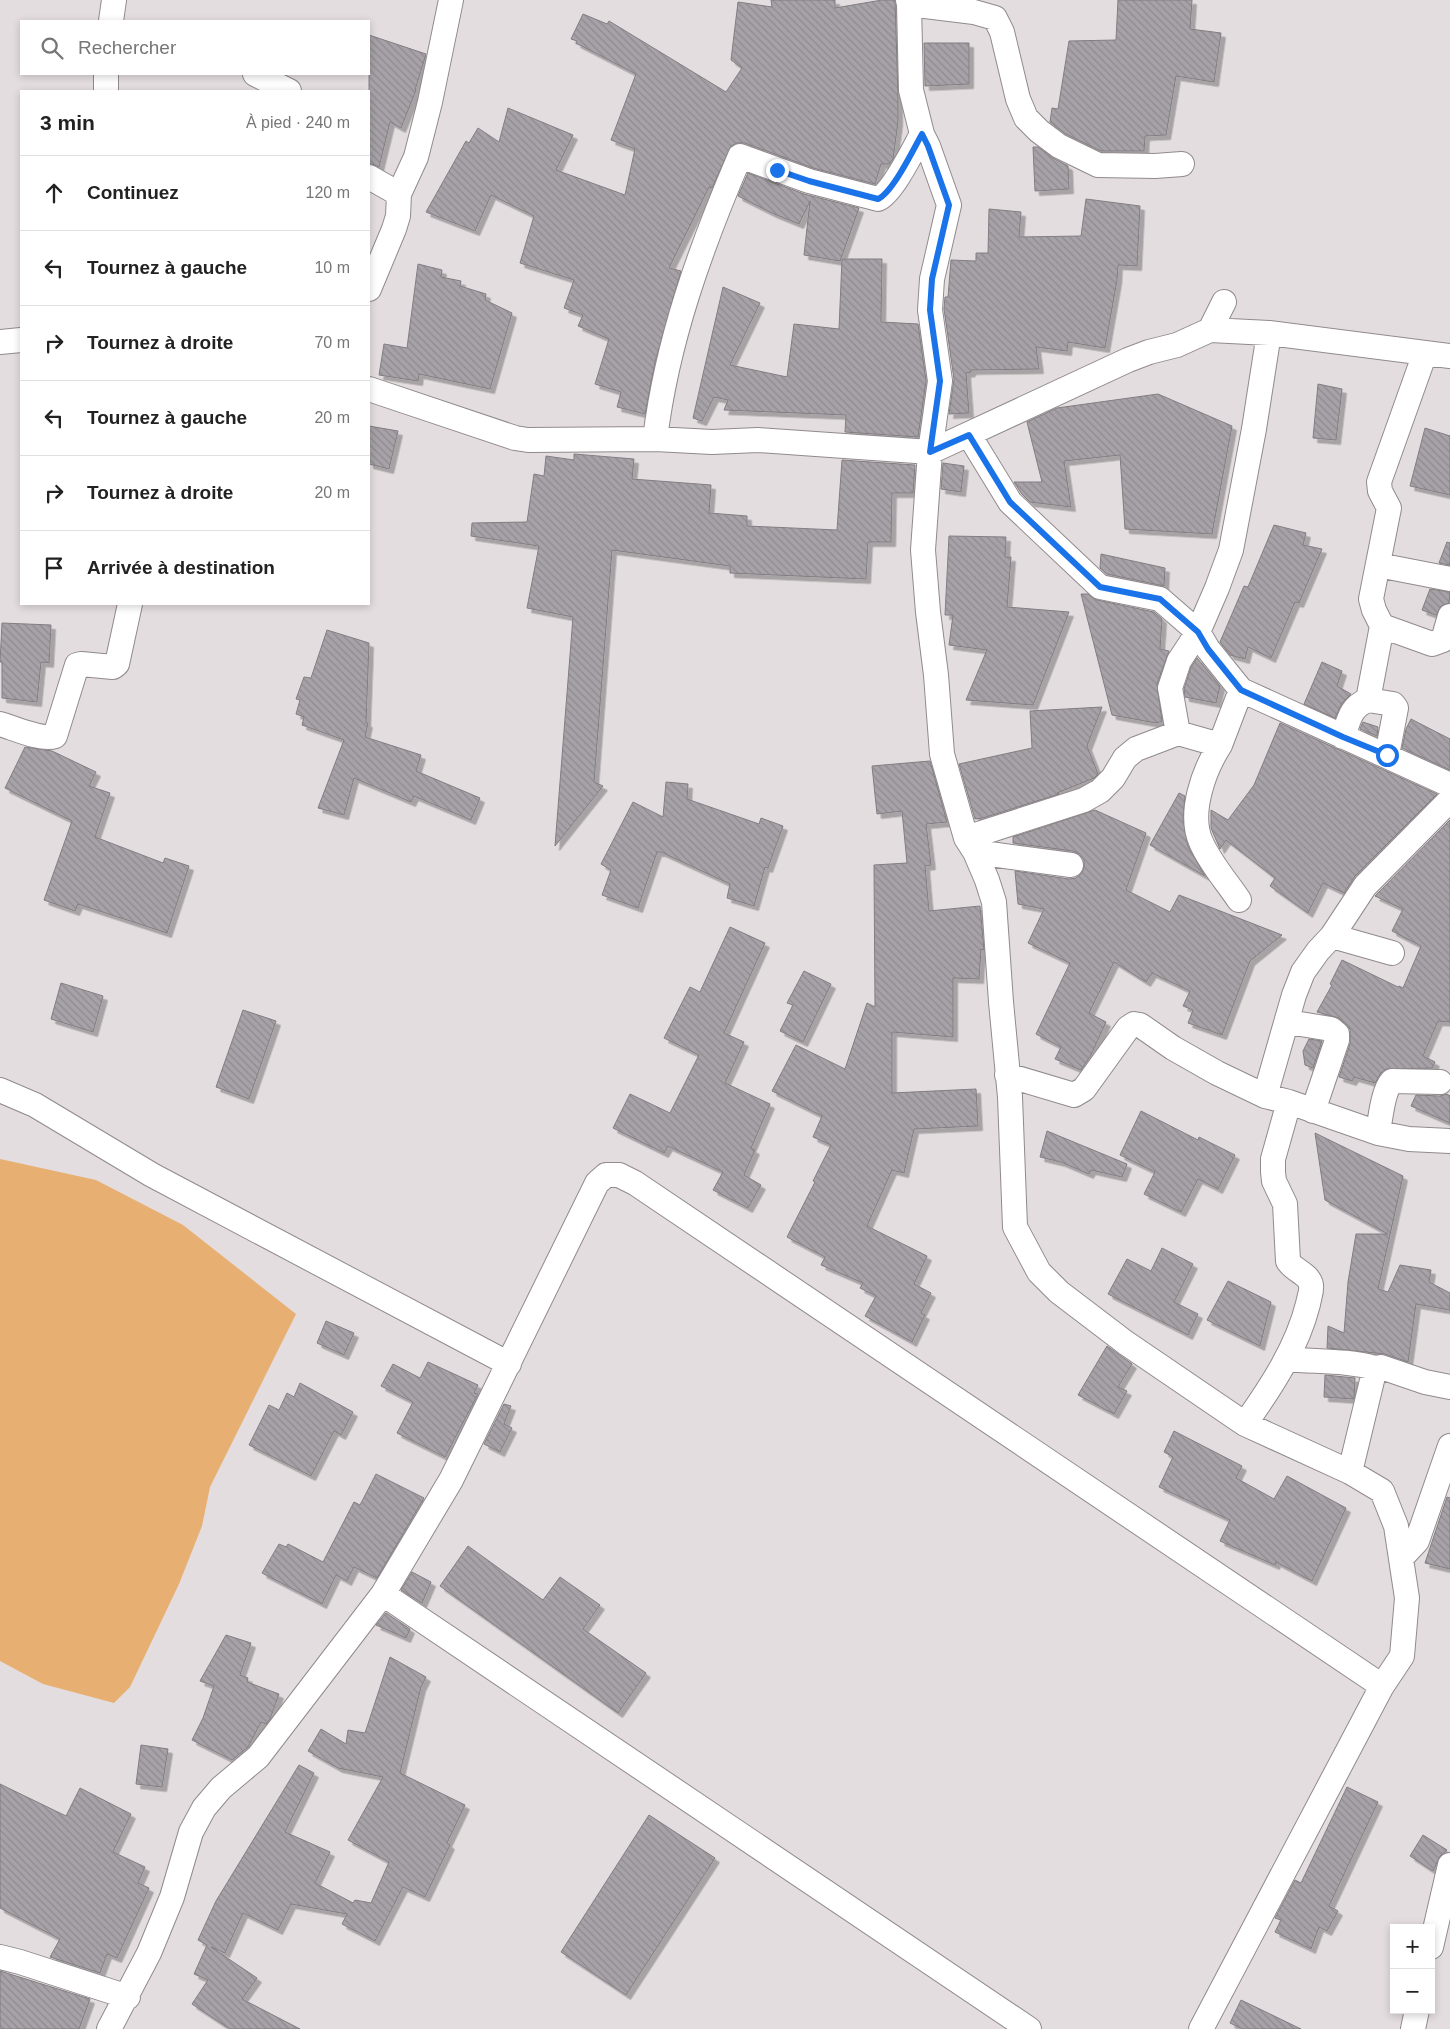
<!DOCTYPE html>
<html lang="fr">
<head>
<meta charset="utf-8">
<style>
	:root { --surface:#fff; --page:#f6f6f6; --text:#222; --muted:#767676; --line:#e0e0e0 }
	body { margin:0; font-family:Arial,sans-serif; background:var(--page); color:var(--text) }
	.controls { position:absolute; right:15px; bottom:15px; display:grid; overflow:hidden; border-radius:0px; box-shadow:0 2px 8px #0003 }
	.controls button { width:45px; height:45px; display:grid; place-items:center; padding:0; border:0; border-bottom:1px solid var(--line); background:var(--surface); color:var(--text); font:25px sans-serif }
	.stop { position:absolute; width:15px; height:15px; margin:-11px; border:4px solid #1a73e8; border-radius:50%; background:#fff }
	.stop.end { background:#1a73e8; border-color:#fff; box-shadow:0 1px 5px #0008 }
	.list { margin:0; padding:0; list-style:none }
	h2 { display:flex; justify-content:space-between; align-items:center; height:65px; margin:0; padding:0 20px; font-size:21px }
	h2 small { font-size:16px; font-weight:400; color:var(--muted) }
	.list li { display:grid; grid-template-columns:32px 1fr auto; gap:15px; align-items:center; box-sizing:border-box; height:75px; padding:0 20px; border-top:1px solid var(--line) }
	.list b { display:block; font-size:19px; white-space:nowrap }
	.list em { font-size:16px; font-style:normal; color:var(--muted) }
	.icon { flex:none; width:28px; height:28px; fill:none; stroke:currentColor; stroke-width:2; stroke-linecap:round; stroke-linejoin:round }
	.map { position:relative; flex:none; width:1450px; height:2029px; overflow:hidden }
	.search { position:absolute; background:var(--surface); box-shadow:0 2px 8px #0003; left:20px; top:20px; width:350px; height:55px; display:flex; align-items:center; gap:12px; box-sizing:border-box; padding:0 18px; border-radius:0px; color:var(--muted); font-size:19px }
	.panel { position:absolute; background:var(--surface); box-shadow:0 2px 8px #0003; left:20px; top:90px; width:350px; height:515px; border-radius:0px }
	.map>svg:first-child { display:block }
	.green { fill:#e8af72 }
	.building { fill:url(#building-back-hatch); stroke:#827d82; filter:url(#shadow) }
	.lines { fill:none; stroke-linecap:round; stroke-linejoin:round }
	.street-casing { stroke:#918a8c; stroke-width:26 }
	.street { stroke:#fff; stroke-width:24 }
	.route { stroke:#1a73e8; stroke-width:6 }
</style>
</head>
<body>
<div class="map">
<svg width="1450" height="2029" viewBox="0 0 1450 2029">
	<defs>
		<pattern id="building-back-hatch" width="6" height="6" patternUnits="userSpaceOnUse" patternTransform="scale(1.25)"><rect width="6" height="6" fill="#a6a2a7"/><path d="M-1 5l2 2M0 0l6 6M5-1l2 2" fill="none" stroke="#8e8a8e"/></pattern>
		<filter id="shadow"><feDropShadow dx="4.5" dy="4.5" stdDeviation="0" flood-color="#0004"/></filter>
	</defs>
	<rect width="100%" height="100%" fill="#e4dddf"/>
	<!-- green -->
	<path class="green" d="M 0,1159 L 96,1180 L 183,1225 L 296,1314 L 210,1487 L 202,1526 L 179,1584 L 130,1687 L 114,1703 L 43,1684 L 0,1661 Z"/>
	<!-- building -->
	<path class="building" d="M 771,0 L 835,0 L 835,8 L 882,0 L 895,0 L 898,97 L 898,122 L 893,159 L 889,164 L 881,164 L 875,184 L 813,168 L 745,143 L 737,143 L 731,146 L 712,188 L 709,187 L 669,268 L 681,271 L 655,362 L 645,414 L 617,407 L 621,392 L 595,384 L 609,339 L 578,326 L 583,315 L 564,308 L 574,280 L 520,263 L 534,216 L 491,195 L 475,231 L 426,212 L 466,141 L 469,143 L 478,128 L 499,142 L 508,108 L 573,135 L 556,170 L 625,195 L 635,149 L 611,140 L 636,74 L 576,43 L 577,41 L 571,39 L 583,14 L 607,24 L 609,21 L 726,92 L 742,68 L 731,60 L 738,2 L 772,7 Z
		M 1118,0 L 1192,0 L 1190,29 L 1221,33 L 1214,82 L 1176,76 L 1166,135 L 1145,136 L 1144,151 L 1101,151 L 1066,134 L 1050,122 L 1052,108 L 1058,109 L 1069,41 L 1116,40 Z
		M 369,35 L 426,54 L 415,90 L 416,90 L 401,128 L 390,122 L 379,167 L 369,163 Z
		M 924,43 L 969,43 L 969,84 L 925,86 Z
		M 1033,147 L 1038,147 L 1053,158 L 1068,166 L 1069,189 L 1035,191 Z
		M 748,173 L 804,194 L 859,208 L 840,261 L 804,255 L 810,201 L 799,224 L 772,213 L 738,196 Z
		M 1086,199 L 1140,206 L 1137,266 L 1118,265 L 1117,280 L 1105,348 L 1068,342 L 1067,351 L 1036,347 L 1039,369 L 971,370 L 971,372 L 966,373 L 969,413 L 949,414 L 954,379 L 944,309 L 945,297 L 948,297 L 951,260 L 976,261 L 976,253 L 988,253 L 989,209 L 1021,212 L 1019,237 L 1081,236 Z
		M 842,259 L 882,259 L 881,322 L 918,324 L 926,381 L 918,437 L 845,432 L 846,415 L 724,410 L 728,400 L 714,397 L 702,421 L 693,418 L 723,287 L 760,303 L 730,365 L 787,377 L 794,324 L 839,329 Z
		M 418,264 L 442,270 L 441,277 L 461,281 L 460,286 L 486,294 L 485,300 L 512,313 L 490,389 L 419,374 L 418,381 L 379,375 L 384,344 L 407,348 Z
		M 1318,384 L 1342,389 L 1336,440 L 1313,438 Z
		M 1158,394 L 1232,426 L 1212,534 L 1125,529 L 1120,455 L 1064,461 L 1071,507 L 1030,502 L 1021,493 L 1014,482 L 1042,482 L 1027,422 L 1057,408 Z
		M 369,426 L 398,431 L 389,469 L 369,464 Z
		M 1425,428 L 1450,436 L 1450,495 L 1410,486 Z
		M 574,454 L 634,459 L 632,479 L 711,485 L 709,513 L 747,516 L 747,526 L 837,530 L 842,460 L 915,465 L 913,493 L 892,493 L 891,542 L 868,542 L 866,579 L 730,573 L 730,566 L 612,550 L 594,782 L 603,786 L 555,846 L 573,617 L 527,608 L 539,546 L 471,536 L 472,523 L 527,522 L 534,474 L 544,476 L 546,456 L 574,460 Z
		M 943,463 L 964,466 L 961,492 L 941,489 Z
		M 1274,525 L 1306,533 L 1303,545 L 1322,549 L 1299,603 L 1295,602 L 1271,658 L 1248,647 L 1245,659 L 1230,655 L 1220,642 L 1244,586 L 1248,587 Z
		M 949,536 L 1006,537 L 1005,557 L 1011,557 L 1007,607 L 1069,612 L 1033,705 L 966,700 L 987,650 L 949,645 L 953,615 L 945,615 Z
		M 1447,542 L 1450,543 L 1450,565 L 1439,563 Z
		M 1101,554 L 1165,568 L 1164,586 L 1107,574 L 1100,568 Z
		M 1430,589 L 1450,592 L 1449,603 L 1441,606 L 1436,615 L 1422,610 Z
		M 1081,594 L 1088,594 L 1097,600 L 1154,612 L 1162,619 L 1160,649 L 1169,651 L 1157,684 L 1162,721 L 1156,723 L 1112,715 Z
		M 2,623 L 51,625 L 49,663 L 41,662 L 37,702 L 2,698 L 2,662 L 0,662 Z
		M 327,630 L 369,643 L 366,723 L 368,723 L 365,737 L 421,755 L 416,771 L 480,798 L 471,820 L 414,796 L 411,802 L 354,778 L 344,815 L 318,808 L 344,740 L 302,725 L 304,717 L 296,714 L 300,700 L 296,699 L 304,677 L 311,678 Z
		M 1197,658 L 1220,686 L 1216,703 L 1185,697 L 1184,689 L 1191,667 Z
		M 1322,662 L 1342,671 L 1337,686 L 1351,694 L 1342,703 L 1335,718 L 1304,704 Z
		M 1102,707 L 1087,746 L 1098,774 L 1094,778 L 1057,793 L 1059,794 L 983,818 L 975,819 L 959,764 L 1032,748 L 1030,711 Z
		M 1411,719 L 1450,739 L 1450,770 L 1402,748 L 1406,729 Z
		M 1363,722 L 1378,727 L 1377,736 L 1360,729 Z
		M 1280,723 L 1437,794 L 1355,876 L 1344,893 L 1323,883 L 1308,913 L 1270,886 L 1275,878 L 1226,840 L 1220,849 L 1211,828 L 1211,810 L 1228,820 L 1254,785 Z
		M 25,747 L 52,751 L 96,772 L 89,786 L 110,793 L 95,837 L 163,863 L 165,858 L 189,866 L 167,933 L 78,904 L 75,911 L 44,900 L 72,821 L 5,788 Z
		M 930,761 L 947,822 L 926,824 L 931,865 L 925,866 L 929,911 L 980,906 L 984,950 L 981,949 L 979,979 L 953,978 L 953,1037 L 892,1032 L 892,1093 L 976,1089 L 978,1126 L 914,1129 L 904,1173 L 892,1170 L 867,1226 L 927,1256 L 914,1284 L 931,1293 L 921,1313 L 925,1315 L 912,1342 L 865,1316 L 876,1296 L 860,1288 L 863,1283 L 821,1265 L 825,1257 L 787,1237 L 815,1182 L 813,1181 L 831,1145 L 813,1137 L 822,1116 L 772,1091 L 796,1045 L 845,1069 L 867,1003 L 875,1007 L 874,865 L 907,863 L 902,811 L 877,814 L 872,766 Z
		M 666,782 L 688,784 L 687,799 L 759,824 L 761,818 L 783,826 L 768,868 L 765,867 L 754,906 L 727,898 L 730,884 L 661,852 L 657,852 L 638,908 L 602,895 L 611,870 L 601,864 L 633,802 L 663,817 Z
		M 1179,793 L 1185,796 L 1183,819 L 1188,846 L 1205,876 L 1150,845 Z
		M 1095,810 L 1146,833 L 1126,890 L 1170,912 L 1179,895 L 1282,935 L 1250,961 L 1222,1035 L 1188,1023 L 1193,1010 L 1183,1006 L 1190,991 L 1152,973 L 1146,982 L 1114,962 L 1089,1013 L 1106,1022 L 1091,1055 L 1081,1070 L 1055,1059 L 1061,1047 L 1036,1034 L 1070,963 L 1028,943 L 1044,909 L 1018,904 L 1015,871 L 1069,879 L 1076,878 L 1082,873 L 1084,867 L 1084,860 L 1080,854 L 1073,851 L 1013,843 L 1013,837 Z
		M 1450,820 L 1450,1022 L 1438,1021 L 1423,1056 L 1435,1062 L 1432,1068 L 1386,1069 L 1381,1073 L 1375,1083 L 1354,1077 L 1352,1081 L 1339,1077 L 1350,1044 L 1350,1029 L 1339,1018 L 1317,1012 L 1332,985 L 1330,984 L 1342,960 L 1398,987 L 1399,986 L 1403,988 L 1421,946 L 1392,931 L 1403,909 L 1375,896 Z
		M 730,927 L 765,943 L 724,1033 L 744,1042 L 725,1083 L 770,1104 L 751,1148 L 755,1150 L 744,1175 L 761,1185 L 748,1208 L 713,1190 L 723,1172 L 668,1146 L 664,1153 L 613,1128 L 630,1094 L 670,1113 L 699,1055 L 664,1038 L 690,987 L 700,992 Z
		M 804,971 L 831,984 L 803,1042 L 780,1031 L 793,1005 L 787,1003 Z
		M 61,983 L 103,996 L 93,1032 L 51,1019 Z
		M 243,1010 L 276,1021 L 249,1099 L 216,1087 Z
		M 1309,1039 L 1322,1041 L 1313,1068 L 1305,1065 L 1303,1051 Z
		M 1447,1094 L 1450,1096 L 1450,1123 L 1411,1106 L 1416,1095 L 1440,1096 Z
		M 1141,1111 L 1198,1140 L 1199,1137 L 1235,1155 L 1218,1189 L 1198,1179 L 1181,1212 L 1144,1194 L 1155,1172 L 1120,1155 Z
		M 1047,1131 L 1127,1164 L 1122,1177 L 1091,1170 L 1089,1174 L 1061,1162 L 1040,1157 Z
		M 1315,1133 L 1403,1176 L 1378,1289 L 1388,1292 L 1400,1265 L 1431,1270 L 1429,1282 L 1450,1293 L 1450,1310 L 1416,1304 L 1408,1362 L 1385,1354 L 1327,1348 L 1328,1326 L 1344,1333 L 1348,1282 L 1356,1234 L 1388,1234 L 1325,1200 Z
		M 1162,1248 L 1193,1264 L 1174,1302 L 1198,1314 L 1188,1335 L 1108,1294 L 1127,1259 L 1151,1271 Z
		M 1228,1281 L 1271,1302 L 1260,1346 L 1207,1320 Z
		M 326,1321 L 354,1333 L 344,1355 L 317,1343 Z
		M 1107,1346 L 1132,1364 L 1118,1387 L 1127,1391 L 1114,1414 L 1078,1395 Z
		M 428,1362 L 478,1385 L 474,1393 L 478,1394 L 445,1457 L 397,1433 L 413,1402 L 381,1386 L 393,1364 L 420,1378 Z
		M 1325,1375 L 1355,1378 L 1354,1399 L 1324,1397 Z
		M 300,1383 L 353,1412 L 341,1435 L 334,1431 L 311,1476 L 249,1445 L 269,1405 L 279,1410 L 287,1393 L 294,1397 Z
		M 504,1404 L 511,1406 L 504,1424 L 512,1428 L 500,1452 L 484,1444 Z
		M 1174,1431 L 1242,1466 L 1236,1478 L 1274,1499 L 1287,1476 L 1346,1508 L 1312,1581 L 1276,1562 L 1275,1565 L 1220,1541 L 1230,1520 L 1159,1487 L 1173,1457 L 1164,1452 Z
		M 376,1474 L 424,1498 L 377,1578 L 354,1567 L 347,1581 L 336,1575 L 322,1604 L 262,1573 L 279,1544 L 286,1547 L 288,1544 L 323,1562 L 354,1502 L 360,1505 Z
		M 1447,1497 L 1450,1498 L 1450,1569 L 1425,1563 Z
		M 468,1546 L 543,1600 L 560,1577 L 600,1605 L 583,1629 L 646,1673 L 618,1713 L 440,1586 Z
		M 412,1572 L 431,1582 L 422,1603 L 401,1590 Z
		M 386,1613 L 410,1629 L 406,1638 L 376,1625 Z
		M 226,1635 L 251,1643 L 240,1675 L 248,1678 L 247,1682 L 279,1694 L 270,1719 L 266,1724 L 261,1722 L 248,1747 L 232,1760 L 192,1740 L 203,1718 L 214,1686 L 200,1681 Z
		M 390,1657 L 426,1677 L 421,1687 L 400,1773 L 465,1805 L 447,1843 L 450,1845 L 425,1897 L 403,1887 L 375,1941 L 342,1924 L 347,1914 L 291,1904 L 278,1930 L 243,1913 L 225,1953 L 211,1947 L 257,1978 L 242,1999 L 300,2029 L 230,2029 L 192,2004 L 208,1980 L 194,1974 L 207,1945 L 198,1940 L 216,1901 L 299,1765 L 314,1773 L 285,1832 L 330,1852 L 315,1883 L 353,1903 L 355,1900 L 371,1903 L 389,1862 L 348,1840 L 383,1777 L 338,1768 L 308,1751 L 321,1729 L 346,1744 L 348,1730 L 365,1733 Z
		M 141,1745 L 168,1749 L 162,1787 L 136,1784 Z
		M 0,1784 L 66,1816 L 80,1788 L 131,1814 L 113,1852 L 145,1867 L 138,1883 L 149,1888 L 117,1958 L 107,1954 L 100,1973 L 50,1957 L 60,1939 L 0,1908 Z
		M 1347,1787 L 1378,1802 L 1329,1906 L 1338,1911 L 1327,1931 L 1319,1927 L 1311,1949 L 1275,1932 L 1281,1920 L 1275,1918 L 1295,1880 L 1301,1883 Z
		M 649,1815 L 715,1858 L 626,1995 L 561,1952 Z
		M 1423,1835 L 1447,1850 L 1440,1856 L 1433,1871 L 1410,1856 Z
		M 0,1971 L 90,1999 L 79,2029 L 0,2029 Z
		M 1241,2000 L 1301,2029 L 1243,2029 L 1230,2023 Z"/>
	<g class="lines">
		<!-- street casing -->
		<g class="street-casing">
			<path id="street" d="M 908,0 L 909,4 L 974,12 L 995,18 L 1002,32 L 1018,99 L 1026,118 L 1039,131 L 1059,146 L 1098,165 L 1155,166 L 1182,164
				M 909,4 L 911,90 L 922,134 L 928,146 L 949,205 L 932,279 L 930,310 L 940,381 L 930,452 L 923,550 L 928,612 L 936,675 L 942,754 L 966,838 L 975,852 L 987,880 L 994,902 L 1001,1002 L 1010,1097 L 1015,1227 L 1039,1272 L 1059,1292 L 1126,1343 L 1245,1424 L 1350,1472 L 1382,1491 L 1396,1526 L 1407,1598 L 1402,1656 L 1382,1686 L 1201,2029
				M 111,21 L 114,0
				M 255,74 L 289,91
				M 106,91 L 106,74
				M 369,177 L 399,194
				M 369,289 L 394,229 L 398,216 L 399,194 L 416,157 L 430,102 L 451,0
				M 1210,330 L 1269,333 L 1450,356
				M 0,342 L 21,340
				M 369,389 L 515,438 L 528,440 L 655,439 L 712,442 L 758,440 L 930,452 L 1128,360 L 1149,352 L 1177,345 L 1210,330 L 1224,302
				M 969,435 L 1010,502 L 1100,587 L 1160,599 L 1198,632 L 1208,649 L 1241,690 L 1450,785
				M 655,439 C 667,340 701,247 740,156 L 809,181 L 878,199 C 893,192 913,150 922,134
				M 1378,565 L 1450,579
				M 1382,626 L 1432,644 L 1443,640 L 1450,616
				M 0,724 C 14,728 42,741 55,736 L 77,665 L 81,664 L 113,667 L 117,664 L 130,604
				M 1178,733 L 1170,688 L 1179,661 L 1198,632 L 1217,588 L 1231,550 L 1254,429 L 1269,333
				M 1343,737 C 1349,720 1350,707 1368,700
				M 1220,745 C 1204,770 1188,813 1201,842 C 1210,863 1227,882 1239,900
				M 1387,755 L 1396,708 L 1393,704 L 1368,700 L 1382,626 L 1374,610 L 1371,599 L 1389,508 L 1380,491 L 1379,482 L 1425,353
				M 966,838 L 1084,800 L 1100,791 L 1113,778 L 1125,758 L 1136,749 L 1178,733 L 1220,745 L 1241,690
				M 975,852 L 1071,865
				M 1332,936 L 1392,953
				M 1288,1022 L 1331,1029 L 1337,1034 L 1337,1040 L 1313,1111
				M 1007,1075 L 1074,1095 L 1084,1089 L 1128,1028 L 1134,1024 L 1140,1025 L 1173,1048 L 1217,1073 L 1265,1096 L 1289,1102 L 1378,1133 L 1409,1139 L 1450,1141
				M 0,1090 L 35,1105 L 152,1175 L 509,1364
				M 1265,1096 L 1294,995 L 1303,972 L 1318,951 L 1332,936 L 1365,886 L 1450,800
				M 1378,1133 C 1380,1120 1383,1090 1392,1081 L 1440,1082
				M 1286,1359 C 1316,1362 1346,1360 1375,1368
				M 1245,1424 C 1271,1387 1297,1348 1308,1304 C 1309,1298 1312,1291 1311,1285 C 1309,1274 1293,1270 1288,1261 L 1285,1204 L 1274,1181 L 1273,1172 L 1273,1159 L 1289,1102
				M 1350,1472 L 1375,1368 L 1381,1367 L 1425,1382 L 1450,1387
				M 1402,1557 L 1417,1541 L 1450,1446
				M 383,1594 L 1029,2029
				M 1431,1947 L 1450,1865
				M 0,1957 L 20,1962 L 128,1997
				M 109,2029 L 149,1953 L 172,1897 L 191,1832 L 204,1808 L 221,1788 L 258,1757 L 383,1594 L 451,1480 L 597,1183 L 606,1175 L 619,1175 L 635,1183 L 1382,1686
				M 1413,2029 L 1417,2010"/>
		</g>
		<!-- street -->
		<use href="#street" class="street"/>
	</g>
	<g class="lines">
		<!-- route -->
		<path class="route" d="M 777,170 L 809,181 L 878,199 C 893,192 913,150 922,134 L 928,146 L 949,205 L 932,279 L 930,310 L 940,381 L 930,452 L 969,435 L 1010,502 L 1100,587 L 1160,599 L 1198,632 L 1208,649 L 1241,690 L 1343,737 L 1387,755"/>
	</g>
</svg>
<div class="controls">
<button>+</button>
<button>−</button>
</div>
<div class="stop" style="left:1387px;top:755px"></div>
<div class="stop end" style="left:777px;top:170px"></div>
<div class="search"><svg class="icon" aria-label="search" viewBox="0 0 24 24"><circle cx="10" cy="10" r="6"/><path d="M15 15l6 6"/></svg>Rechercher</div>
<section class="panel">
<h2>3 min<small>À pied · 240 m</small></h2>
<ul class="list">
<li><svg class="icon" aria-label="ahead" viewBox="0 0 24 24"><path d="M12 20V5M6 11l6-6 6 6"/></svg><div><b>Continuez</b></div><em>120 m</em></li>
<li><svg class="icon" aria-label="left" viewBox="0 0 24 24"><path d="M17 20v-9H6M10 6l-5 5 5 5"/></svg><div><b>Tournez à gauche</b></div><em>10 m</em></li>
<li><svg class="icon" aria-label="right" viewBox="0 0 24 24"><path d="M7 20v-9h11M14 6l5 5-5 5"/></svg><div><b>Tournez à droite</b></div><em>70 m</em></li>
<li><svg class="icon" aria-label="left" viewBox="0 0 24 24"><path d="M17 20v-9H6M10 6l-5 5 5 5"/></svg><div><b>Tournez à gauche</b></div><em>20 m</em></li>
<li><svg class="icon" aria-label="right" viewBox="0 0 24 24"><path d="M7 20v-9h11M14 6l5 5-5 5"/></svg><div><b>Tournez à droite</b></div><em>20 m</em></li>
<li><svg class="icon" aria-label="arrive" viewBox="0 0 24 24"><path d="M6 21V4h12l-3 4 3 4H6"/></svg><div><b>Arrivée à destination</b></div></li>
</ul>
</section>
</div>
</body>
</html>
